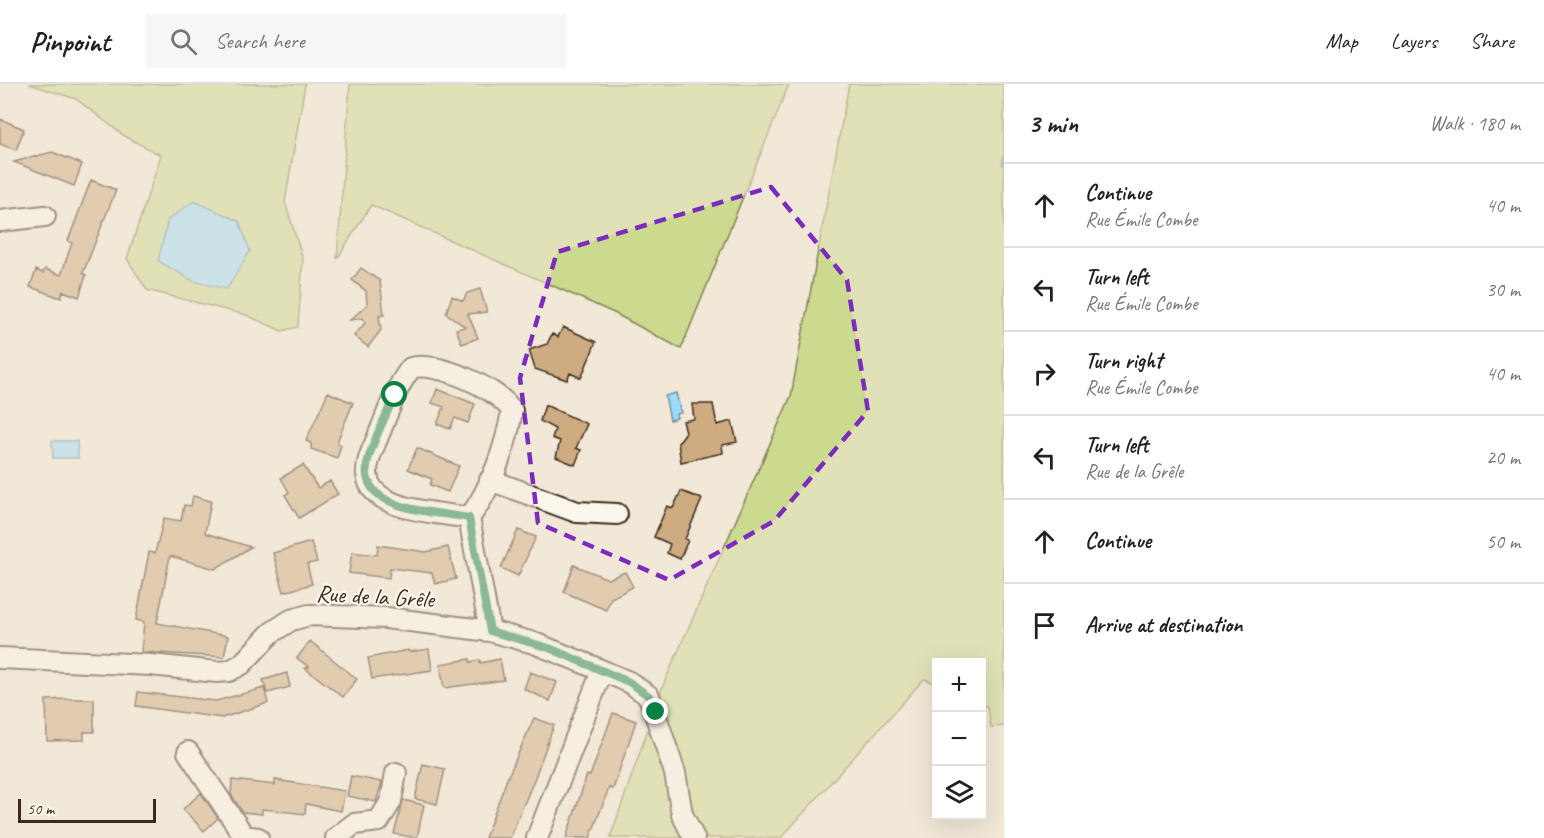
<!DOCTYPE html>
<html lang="en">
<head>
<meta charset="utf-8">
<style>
	:root { --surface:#fff; --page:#f6f6f6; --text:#202124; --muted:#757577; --line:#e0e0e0 }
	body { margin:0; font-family:Caveat,sans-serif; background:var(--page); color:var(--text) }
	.controls { position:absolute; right:18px; bottom:18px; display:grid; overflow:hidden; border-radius:0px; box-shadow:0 6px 24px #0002 }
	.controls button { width:54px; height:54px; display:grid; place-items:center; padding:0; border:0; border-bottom:2px solid var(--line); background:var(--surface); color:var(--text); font:30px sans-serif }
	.scale { position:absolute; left:18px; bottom:15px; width:138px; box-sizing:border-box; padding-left:6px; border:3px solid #3b2a1e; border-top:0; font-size:16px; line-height:21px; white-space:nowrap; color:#3b2a1e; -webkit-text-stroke:4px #fbf7ec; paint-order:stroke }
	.stop { position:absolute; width:18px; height:18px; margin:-14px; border:4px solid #0b8043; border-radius:50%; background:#fff }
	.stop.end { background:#0b8043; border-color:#fff; box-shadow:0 2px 6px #0008 }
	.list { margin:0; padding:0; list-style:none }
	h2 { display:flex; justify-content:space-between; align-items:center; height:78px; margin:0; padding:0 24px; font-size:26px }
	h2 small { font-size:20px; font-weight:400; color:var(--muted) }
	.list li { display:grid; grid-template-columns:39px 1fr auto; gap:18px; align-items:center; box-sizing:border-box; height:84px; padding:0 24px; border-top:2px solid var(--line) }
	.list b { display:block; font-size:22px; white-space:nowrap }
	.list p { margin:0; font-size:20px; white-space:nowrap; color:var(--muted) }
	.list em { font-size:20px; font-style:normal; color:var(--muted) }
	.icon { flex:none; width:33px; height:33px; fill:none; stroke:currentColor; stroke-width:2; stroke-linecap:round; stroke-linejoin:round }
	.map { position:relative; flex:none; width:1004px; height:754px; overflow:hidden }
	header { display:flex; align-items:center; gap:36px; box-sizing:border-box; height:84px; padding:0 30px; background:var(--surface); border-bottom:2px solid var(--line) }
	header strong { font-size:28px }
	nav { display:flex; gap:33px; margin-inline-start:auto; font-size:21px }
	.search { width:420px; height:54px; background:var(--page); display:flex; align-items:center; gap:15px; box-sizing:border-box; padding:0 21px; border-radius:0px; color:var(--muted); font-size:22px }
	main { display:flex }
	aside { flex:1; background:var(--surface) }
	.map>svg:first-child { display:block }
	.green { fill:#cbda8e; stroke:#838256; stroke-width:1.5 }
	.water { fill:#9adbfc; stroke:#7494a3; stroke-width:1.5 }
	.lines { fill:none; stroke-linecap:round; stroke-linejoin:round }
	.stream { stroke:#7494a3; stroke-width:5 }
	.building { fill:#ceab81; stroke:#3b2a1e; stroke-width:1.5 }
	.minor-casing { stroke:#3b2a1e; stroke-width:24 }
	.minor { stroke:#fbf7ec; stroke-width:20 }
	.route { stroke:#0b8043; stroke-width:8 }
	.marked { fill:none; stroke:#7b2cbf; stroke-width:4.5; stroke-dasharray:12 8; stroke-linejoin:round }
	.labels { text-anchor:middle; stroke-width:4.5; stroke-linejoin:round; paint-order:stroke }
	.street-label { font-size:24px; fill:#3b2a1e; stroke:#fbf7ec }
</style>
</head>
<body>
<header>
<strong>Pinpoint</strong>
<div class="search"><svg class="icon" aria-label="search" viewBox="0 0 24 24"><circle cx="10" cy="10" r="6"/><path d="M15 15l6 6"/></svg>Search here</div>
<nav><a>Map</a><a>Layers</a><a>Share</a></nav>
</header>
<main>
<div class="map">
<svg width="1004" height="754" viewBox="0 0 1004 754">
	<rect width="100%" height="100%" fill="#f2e8d7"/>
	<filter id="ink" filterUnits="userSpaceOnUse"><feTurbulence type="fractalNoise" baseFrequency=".0167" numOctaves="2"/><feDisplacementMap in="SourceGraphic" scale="12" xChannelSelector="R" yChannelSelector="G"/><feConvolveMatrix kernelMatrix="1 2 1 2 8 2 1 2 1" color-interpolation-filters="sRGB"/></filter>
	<g filter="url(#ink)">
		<!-- green -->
		<path class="green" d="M 29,0 L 305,0 L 285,118 L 303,175 L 298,243 L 282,247 L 246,231 L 147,206 L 127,175 L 161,71 L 126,53 L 76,15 Z
			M 350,0 L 789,0 L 681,265 L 614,229 L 371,121 L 337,175 Z
			M 849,0 L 1004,0 L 1004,642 L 991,643 L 988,623 L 982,620 L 981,578 L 936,578 L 936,600 L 924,595 L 781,754 L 610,754 L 664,599 L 791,312 Z"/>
		<!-- water -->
		<path class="water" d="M 194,117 L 239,137 L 250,167 L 227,205 L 193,197 L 158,177 L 168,136 Z
			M 676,309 L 681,329 L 676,330 L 677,334 L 670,336 L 665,312 Z
			M 52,357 L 77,357 L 78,374 L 53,374 Z"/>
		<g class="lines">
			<!-- stream -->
			<path class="stream" d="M 1004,74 L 1004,80"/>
		</g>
		<!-- building -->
		<path class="building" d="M 0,35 L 24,45 L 16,66 L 0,60 Z
			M 52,68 L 82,80 L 74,102 L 14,78 Z
			M 91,96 L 116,106 L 83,189 L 86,191 L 79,213 L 63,207 L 61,214 L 30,203 L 36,186 L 43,189 L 45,185 L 61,191 L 72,159 L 68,157 Z
			M 361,184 L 380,197 L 384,231 L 379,232 L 381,246 L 368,263 L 354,252 L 365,239 L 363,234 L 350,236 L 367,221 L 366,207 L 352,196 Z
			M 480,205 L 487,228 L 468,230 L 478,254 L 462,260 L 456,245 L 465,243 L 446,229 L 452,212 L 463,217 L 467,209 Z
			M 563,243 L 596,258 L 581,294 L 570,289 L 567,296 L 535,285 L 529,266 L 547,260 L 552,250 L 558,253 Z
			M 437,305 L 475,320 L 468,339 L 455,334 L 450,345 L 437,340 L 444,323 L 432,319 Z
			M 328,308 L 353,319 L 337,358 L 341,361 L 337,374 L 311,365 L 311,359 L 306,357 Z
			M 692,320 L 713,320 L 717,341 L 732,337 L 737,358 L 722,361 L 723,369 L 681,378 L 678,359 L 686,348 L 683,337 L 694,335 Z
			M 545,321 L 587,340 L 576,364 L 581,366 L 575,381 L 556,373 L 560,357 L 552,354 L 555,345 L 540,337 Z
			M 417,364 L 459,382 L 448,408 L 430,401 L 432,395 L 408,385 Z
			M 303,381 L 318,404 L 330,397 L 338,410 L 299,434 L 285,411 L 289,408 L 281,394 Z
			M 681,407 L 702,415 L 685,455 L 688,456 L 680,475 L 667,469 L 670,460 L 654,453 L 667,422 L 673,424 Z
			M 193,412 L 211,417 L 205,449 L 251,463 L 215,485 L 170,472 L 157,539 L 228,552 L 224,573 L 141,568 L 144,538 L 136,536 L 149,468 L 155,469 L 164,434 L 181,437 L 184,421 L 191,422 Z
			M 518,446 L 536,453 L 518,492 L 501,484 Z
			M 311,458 L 317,478 L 307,480 L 312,500 L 284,508 L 273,469 Z
			M 378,461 L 426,468 L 448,463 L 456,495 L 435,500 L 432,489 L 390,484 L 389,494 L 349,489 L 352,468 L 377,471 Z
			M 574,481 L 608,495 L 625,488 L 633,503 L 611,514 L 606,526 L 564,508 Z
			M 310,557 L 357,595 L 343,613 L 305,584 L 309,583 L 297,574 Z
			M 429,565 L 432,586 L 372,595 L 368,574 L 408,566 L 409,568 Z
			M 470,575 L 470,578 L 480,576 L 480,579 L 500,575 L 504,596 L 444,604 L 440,580 Z
			M 530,588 L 557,598 L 550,617 L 524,605 Z
			M 287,589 L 290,603 L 267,609 L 263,596 Z
			M 264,604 L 268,619 L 222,634 L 136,622 L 138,608 L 216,617 Z
			M 70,615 L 94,615 L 94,648 L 84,648 L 84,656 L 47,657 L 46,616 Z
			M 613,629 L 636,637 L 613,705 L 609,704 L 590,754 L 566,754 L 587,691 L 590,692 Z
			M 534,634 L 554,641 L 534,696 L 510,754 L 485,754 L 507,695 Z
			M 423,680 L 445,685 L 437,720 L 415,715 Z
			M 351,692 L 382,698 L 376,718 L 347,712 Z
			M 232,696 L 275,701 L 275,696 L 345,707 L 341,727 L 306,720 L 305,730 L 262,725 L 262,730 L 242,728 L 231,710 Z
			M 201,709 L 218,734 L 204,747 L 183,725 Z
			M 403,716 L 424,721 L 417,754 L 394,750 Z"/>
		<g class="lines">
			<!-- minor casing -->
			<g class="minor-casing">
				<path id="minor" d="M 0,137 L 45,132
					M 490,396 L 577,428 L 617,430
					M 469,434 C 440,428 370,428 367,390 C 366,376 374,363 379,350 C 388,328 396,303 411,284 C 435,276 500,305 512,327 C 506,363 491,405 469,434 L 490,547
					M 0,574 L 151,581 L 217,588 L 229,587 L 242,580 L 271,549 L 291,536 L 309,531 L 386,534 L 490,547 L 534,559 L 584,579 L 629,598 L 649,612 L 675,689 L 682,730 L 694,754
					M 188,668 L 244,752 L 258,754
					M 336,754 L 354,740 L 379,737 L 391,717 L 396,689
					M 537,754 L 602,587"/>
			</g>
			<!-- minor -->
			<use href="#minor" class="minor"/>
		</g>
	</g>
	<g class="lines" filter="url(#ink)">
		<!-- route -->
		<path class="route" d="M 395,311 C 386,332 374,354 368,376 C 355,428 436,427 469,434 L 490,547 L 549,564 L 629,598 L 649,612 L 656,628"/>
	</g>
	<!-- marked area -->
	<path d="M0 0H1004V754H0ZM 771,103 L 847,196 L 868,327 L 774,437 L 669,496 L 538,439 L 520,294 L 557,168 Z" fill="#f2e8d7" fill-opacity=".55" fill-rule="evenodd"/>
	<path class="marked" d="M 771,103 L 847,196 L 868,327 L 774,437 L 669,496 L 538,439 L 520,294 L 557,168 Z"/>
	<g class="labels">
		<!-- street labels -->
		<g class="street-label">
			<text transform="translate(375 512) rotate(3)" y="8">Rue de la Grêle</text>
		</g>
	</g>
</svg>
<div class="controls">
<button>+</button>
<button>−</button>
<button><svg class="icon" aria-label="layers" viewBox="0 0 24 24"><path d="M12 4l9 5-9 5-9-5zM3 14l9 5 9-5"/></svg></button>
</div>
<div class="scale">50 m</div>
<div class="stop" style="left:395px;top:311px"></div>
<div class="stop end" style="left:656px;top:628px"></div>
</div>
<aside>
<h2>3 min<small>Walk · 180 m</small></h2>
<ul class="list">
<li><svg class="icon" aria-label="ahead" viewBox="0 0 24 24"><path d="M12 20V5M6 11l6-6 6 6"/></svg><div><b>Continue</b><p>Rue Émile Combe</p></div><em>40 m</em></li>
<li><svg class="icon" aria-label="left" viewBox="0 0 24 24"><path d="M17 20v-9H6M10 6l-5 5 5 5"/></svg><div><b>Turn left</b><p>Rue Émile Combe</p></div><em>30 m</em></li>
<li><svg class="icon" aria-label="right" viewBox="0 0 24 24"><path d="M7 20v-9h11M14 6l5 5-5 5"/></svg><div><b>Turn right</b><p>Rue Émile Combe</p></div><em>40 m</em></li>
<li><svg class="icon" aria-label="left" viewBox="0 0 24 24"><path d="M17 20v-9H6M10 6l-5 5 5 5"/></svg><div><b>Turn left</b><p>Rue de la Grêle</p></div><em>20 m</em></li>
<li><svg class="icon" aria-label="ahead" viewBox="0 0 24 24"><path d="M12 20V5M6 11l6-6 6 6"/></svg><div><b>Continue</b></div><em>50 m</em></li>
<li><svg class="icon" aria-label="arrive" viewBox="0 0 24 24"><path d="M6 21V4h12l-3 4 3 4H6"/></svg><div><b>Arrive at destination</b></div></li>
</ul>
</aside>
</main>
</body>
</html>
